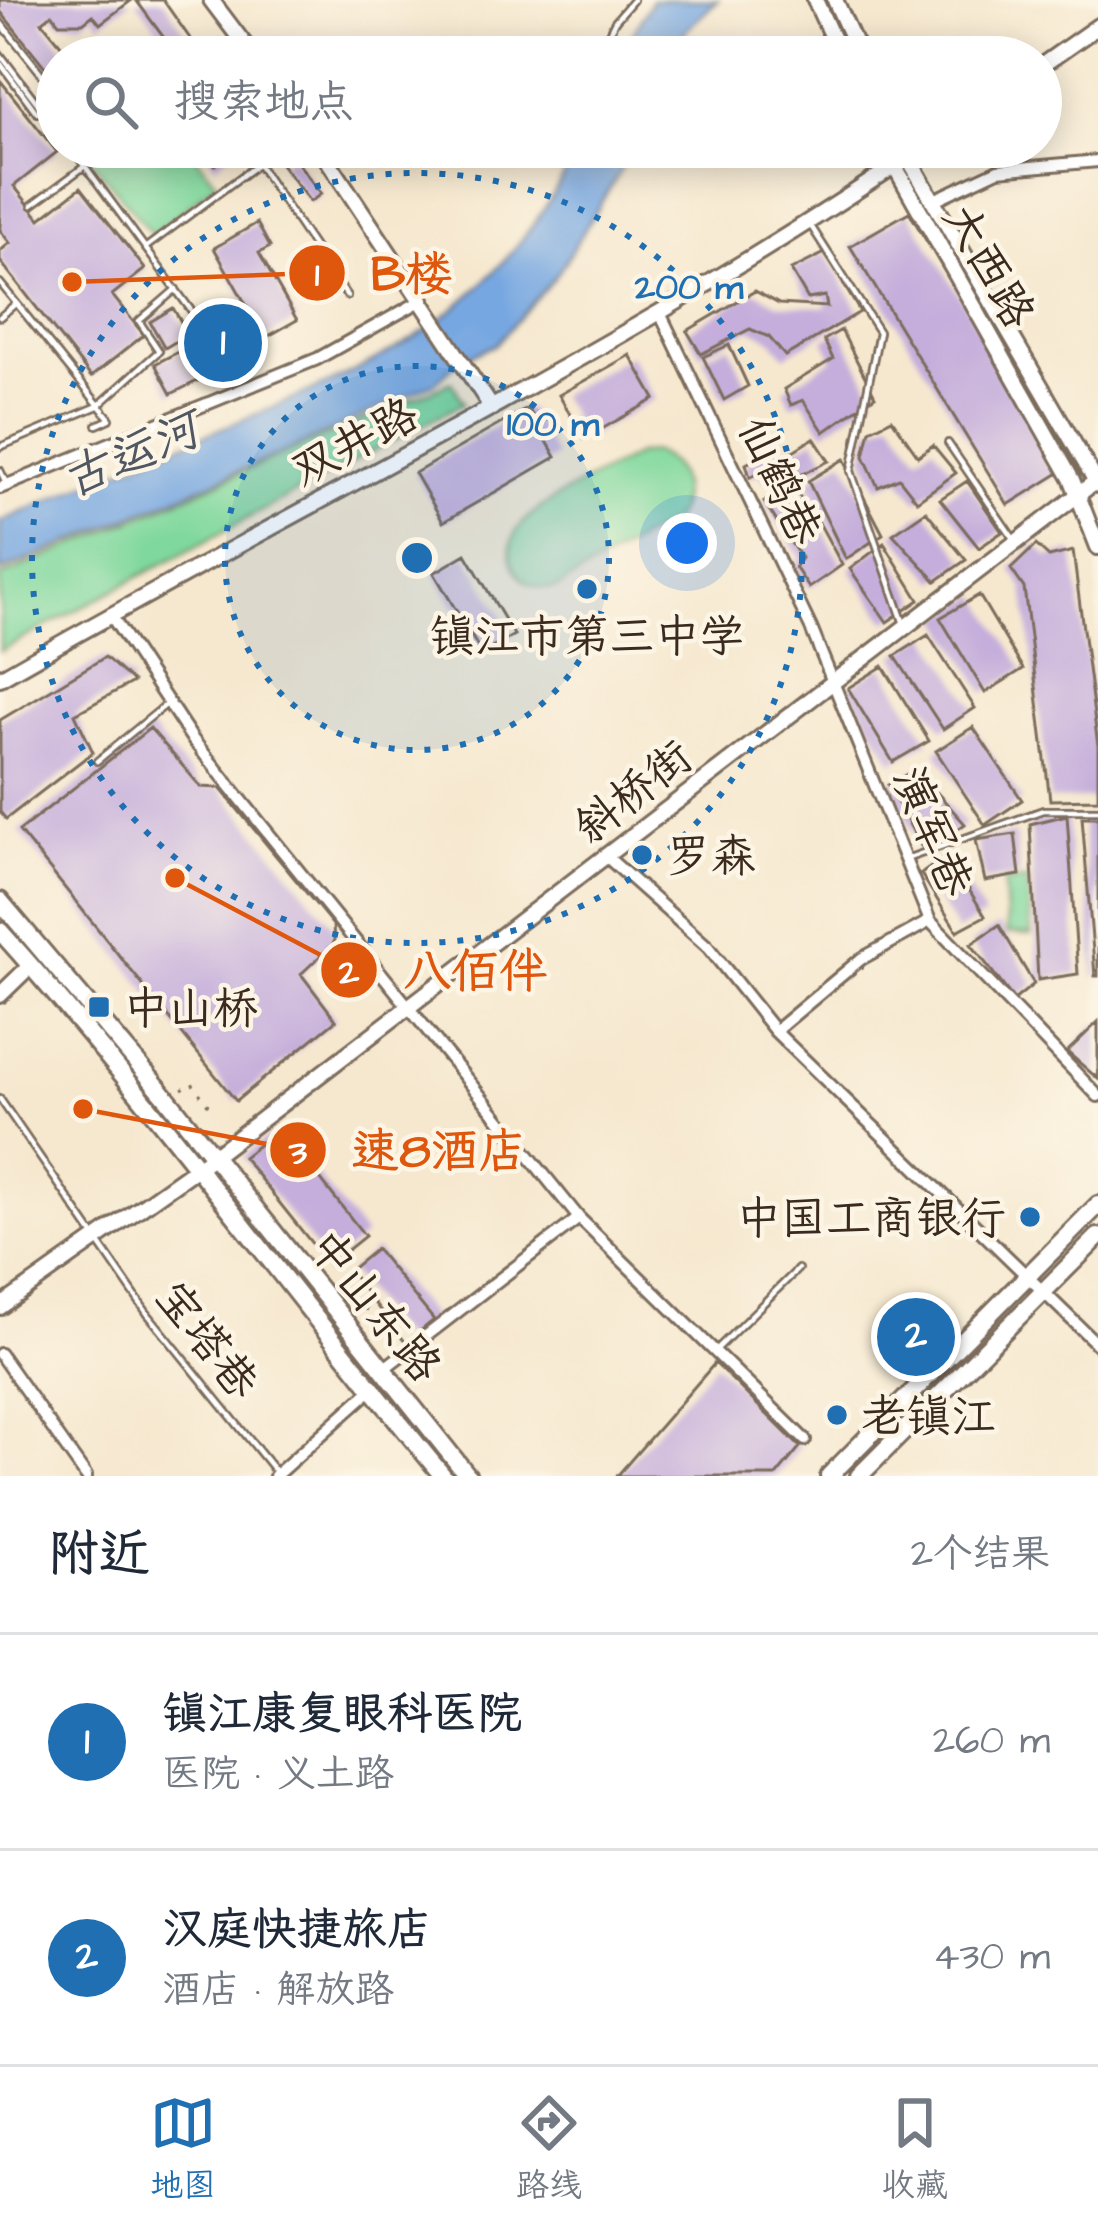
<!DOCTYPE html>
<html lang="zh">
<head>
<meta charset="utf-8">
<style>
	:root { --surface:#fff; --page:#f2f2f3; --text:#1f2937; --muted:#747a83; --line:#e0e1e3; --accent:#1f6fb2 }
	body { margin:0; font-family:"Architects Daughter","LXGW WenKai TC",sans-serif; background:var(--page); color:var(--text) }
	.you { position:absolute; left:687px; top:543px; width:42px; height:42px; margin:-30px; border:9px solid #fff; border-radius:50%; background:#1a73e8; box-shadow:0 0 0 18px #1a73e833 }
	.badge { display:grid; place-items:center; width:78px; height:78px; border-radius:50%; background:var(--accent); color:#fff; font-size:39px; font-weight:700 }
	.pin { position:absolute; translate:-50% -50%; border:6px solid #fff; box-shadow:0 3px 12px #0006 }
	.list { margin:0; padding:0; list-style:none }
	h2 { display:flex; justify-content:space-between; align-items:center; height:156px; margin:0; padding:0 48px; font-size:51px }
	h2 small { font-size:39px; font-weight:400; color:var(--muted) }
	.list li { display:grid; grid-template-columns:78px 1fr auto; gap:36px; align-items:center; box-sizing:border-box; height:216px; padding:0 48px; border-top:3px solid var(--line) }
	.list b { display:block; font-size:45px; white-space:nowrap }
	.list p { margin:0; font-size:39px; white-space:nowrap; color:var(--muted) }
	.list em { font-size:39px; font-style:normal; color:var(--muted) }
	.icon { flex:none; width:66px; height:66px; fill:none; stroke:currentColor; stroke-width:2; stroke-linecap:round; stroke-linejoin:round }
	.map { position:relative; flex:none; width:1098px; height:1476px; overflow:hidden }
	.search { position:absolute; background:var(--surface); box-shadow:0 6px 30px #0003; left:36px; right:36px; top:36px; height:132px; display:flex; align-items:center; gap:30px; box-sizing:border-box; padding:0 42px; border-radius:66px; color:var(--muted); font-size:45px }
	.sheet { height:588px; background:var(--surface) }
	nav { display:flex; justify-content:space-around; align-items:center; box-sizing:border-box; height:168px; border-top:3px solid var(--line); background:var(--surface); font-size:33px; color:var(--muted) }
	nav a { display:grid; justify-items:center; gap:6px }
	nav .on { color:var(--accent) }
	.map>svg:first-child { display:block }
	.green { fill:#7fd89d; stroke:#5d815e; stroke-width:3 }
	.water { fill:#77a7e1; stroke:#596880; stroke-width:3 }
	.building { fill:#c5aedb }
	.lines { fill:none; stroke-linecap:round; stroke-linejoin:round }
	.service-casing { stroke:#7c6c5c; stroke-width:10 }
	.minor-casing { stroke:#7c6c5c; stroke-width:16 }
	.tertiary-casing { stroke:#7c6c5c; stroke-width:20 }
	.primary-casing { stroke:#7c6c5c; stroke-width:22 }
	.path { stroke:#7c6c5c; stroke-width:3; stroke-dasharray:3 9; stroke-linecap:butt }
	.service { stroke:#fff; stroke-width:4.5 }
	.minor { stroke:#fff; stroke-width:10 }
	.tertiary { stroke:#fff; stroke-width:14 }
	.primary { stroke:#fff; stroke-width:16 }
	.ring { fill:none; stroke:#1f6fb2; stroke-width:6; stroke-dasharray:6 12 }
	.poi-dot { fill:#1f6fb2; stroke:#fcf5e5; stroke-width:4.5 }
	.labels { text-anchor:middle; stroke-width:9; stroke-linejoin:round; paint-order:stroke }
	.street-label { font-size:45px; fill:#3b2a1e; stroke:#fcf5e5 }
	.poi-label { font-size:45px; fill:#3b2a1e; stroke:#fcf5e5; text-anchor:start }
	.water-label { font-size:48px; font-style:italic; fill:#505662; stroke:#fcf5e5 }
	.centre { fill:#1f6fb2; stroke:#fcf5e5; stroke-width:6 }
	.ring-label { font-size:36px; text-anchor:middle; font-weight:bold; fill:#1f6fb2; stroke:#fcf5e5; stroke-width:9; stroke-linejoin:round; paint-order:stroke }
	.leader { fill:none; stroke:#df570d; stroke-width:4.5 }
	.callout-dot { fill:#df570d; stroke:#fcf5e5; stroke-width:4.5 }
	.mark-label { font-size:36px; text-anchor:middle; font-weight:bold; fill:#fff }
	.callout-label { font-size:48px; text-anchor:middle; font-weight:bold; fill:#df570d; stroke:#fcf5e5; stroke-width:9; stroke-linejoin:round; paint-order:stroke }
</style>
</head>
<body>
<div class="map">
<svg width="1098" height="1476" viewBox="0 0 1098 1476">
	<rect width="100%" height="100%" fill="#fcf5e5"/>
	<filter id="ink" filterUnits="userSpaceOnUse"><feTurbulence type="fractalNoise" baseFrequency=".00833" numOctaves="2"/><feDisplacementMap in="SourceGraphic" scale="24" xChannelSelector="R" yChannelSelector="G"/><feConvolveMatrix kernelMatrix="1 2 1 2 8 2 1 2 1" color-interpolation-filters="sRGB"/></filter>
	<filter id="wash" filterUnits="userSpaceOnUse"><feTurbulence type="fractalNoise" baseFrequency=".004" numOctaves="4" result="noise"/><feDisplacementMap in="SourceGraphic" scale="48" xChannelSelector="R" yChannelSelector="G"/><feGaussianBlur stdDeviation="2.7" result="paint"/><feColorMatrix in="noise" values="0 0 0 0 0 0 0 0 0 0 0 0 0 0 0 0 0 1.4 0 .05"/><feComposite in="paint" operator="in"/></filter>
	<g filter="url(#wash)">
		<rect width="100%" height="100%" fill="#f6e8cf"/>
		<!-- green -->
		<path class="green" d="M 89,147 L 188,147 L 217,183 L 152,235 L 84,151 Z
			M 452,382 L 463,403 L 0,651 L 0,577 Z
			M 652,452 C 681,462 690,495 673,520 L 557,588 C 521,594 496,557 520,526 C 538,502 607,472 636,455 Z
			M 1027,880 L 1031,935 L 1007,933 L 1004,882 Z"/>
		<!-- water -->
		<path class="water" d="M 652,0 L 718,0 L 688,28 L 671,57 L 619,57 Z
			M 579,147 L 635,147 L 556,276 L 495,345 L 461,359 L 436,382 L 295,447 L 0,572 L 0,522 C 62,495 124,467 187,442 C 364,371 489,330 579,147 Z"/>
		<g id="blocks">
			<!-- building -->
			<path class="building" d="M 0,0 L 132,0 L 100,24 L 93,15 L 83,23 L 59,23 L 52,14 L 42,22 L 71,57 L 57,57 L 57,82 L 0,11 Z
				M 136,0 L 163,0 L 203,57 L 178,57 Z
				M 0,80 L 57,152 L 14,186 L 40,219 L 81,187 L 145,269 L 112,295 L 144,335 L 91,377 L 0,261 L 0,251 L 10,243 L 0,230 Z
				M 201,147 L 238,147 L 215,165 Z
				M 292,155 L 321,194 L 310,202 L 281,164 Z
				M 909,212 L 1064,470 L 1008,505 L 850,246 Z
				M 257,223 L 270,247 L 259,253 L 297,320 L 265,338 L 214,248 Z
				M 825,253 L 860,312 L 785,356 L 769,337 L 750,329 L 701,354 L 687,331 L 755,291 L 779,304 L 827,307 L 825,296 L 808,299 L 791,270 Z
				M 173,308 L 188,334 L 165,348 L 150,322 Z
				M 248,318 L 262,349 L 171,394 L 155,364 L 207,337 L 202,328 L 215,321 L 221,332 Z
				M 841,330 L 875,396 L 824,432 L 803,400 L 791,405 L 784,389 L 833,359 L 824,340 Z
				M 729,345 L 748,386 L 724,400 L 703,357 Z
				M 630,355 L 655,399 L 584,439 L 559,395 Z
				M 528,408 L 556,457 L 443,522 L 415,473 Z
				M 892,419 L 918,456 L 933,445 L 956,473 L 917,501 L 899,478 L 878,487 L 864,456 L 870,430 Z
				M 814,438 L 829,461 L 792,479 L 788,471 L 765,480 L 760,472 L 750,477 L 746,464 L 761,456 L 753,444 L 772,439 L 779,456 L 785,456 Z
				M 844,459 L 883,534 L 846,559 L 808,481 Z
				M 967,481 L 1002,532 L 979,548 L 940,499 Z
				M 789,483 L 817,519 L 842,565 L 809,588 L 795,567 L 801,558 L 764,502 Z
				M 926,511 L 966,560 L 936,581 L 893,534 Z
				M 884,543 L 919,600 L 887,622 L 850,569 Z
				M 1036,545 L 1049,557 L 1073,551 L 1098,746 L 1098,799 L 1050,800 L 1024,588 L 1011,569 Z
				M 466,554 L 514,635 L 482,654 L 434,573 Z
				M 979,595 L 1023,669 L 985,693 L 940,618 Z
				M 928,635 L 975,708 L 943,729 L 895,656 Z
				M 105,657 L 133,682 L 75,714 L 93,752 L 6,819 L 0,812 L 0,720 Z
				M 883,666 L 929,741 L 893,762 L 848,688 Z
				M 973,727 L 1022,800 L 985,825 L 936,751 Z
				M 150,728 L 201,787 L 220,788 L 333,925 L 334,943 L 301,974 L 336,1020 L 236,1101 L 19,831 Z
				M 916,769 L 965,824 L 944,839 L 921,846 L 888,785 Z
				M 1067,815 L 1078,974 L 1038,980 L 1030,824 Z
				M 1082,817 L 1098,817 L 1098,976 L 1095,976 Z
				M 1015,834 L 1020,875 L 985,881 L 976,840 Z
				M 948,855 L 985,916 L 957,931 L 921,874 Z
				M 999,925 L 1034,984 L 1014,1000 L 971,944 Z
				M 1098,1022 L 1098,1079 L 1067,1052 Z
				M 280,1128 L 365,1236 L 329,1265 L 243,1157 Z
				M 376,1249 L 434,1320 L 406,1343 L 349,1271 Z
				M 715,1363 L 800,1447 L 776,1476 L 617,1476 Z"/>
		</g>
	</g>
	<g filter="url(#ink)">
		<use href="#blocks" fill-opacity="0" stroke="#7c6c5c" stroke-width="3"/>
		<g class="lines">
			<!-- service casing -->
			<g class="service-casing">
				<path id="service" d="M 0,22 L 52,87
					M 0,54 L 57,129
					M 597,57 L 615,21 L 633,0
					M 0,63 L 37,113
					M 71,147 L 196,317
					M 258,164 L 347,296
					M 32,205 L 85,166
					M 809,223 L 879,332 L 851,471 L 904,624
					M 145,248 L 258,164 L 247,147
					M 0,283 L 110,419 L 97,425
					M 0,317 L 14,305
					M 948,443 L 1015,541
					M 0,447 L 98,406 L 159,351 L 139,321 L 176,289
					M 0,470 L 7,485
					M 97,761 L 168,703
					M 909,858 L 1043,810 L 1098,810
					M 0,1099 L 147,1313 L 275,1471
					M 716,1350 L 798,1269"/>
			</g>
			<!-- minor casing -->
			<g class="minor-casing">
				<path id="minor" d="M 932,201 L 998,170 L 1098,161
					M 660,313 L 811,628 L 930,921 L 1098,1096
					M 0,488 L 317,359 L 424,299
					M 110,614 L 193,740 L 579,1218 L 805,1440
					M 607,857 L 708,947 L 775,1031 L 1098,1345
					M 775,1031 L 861,959 L 930,921
					M 0,1354 L 86,1476
					M 382,1370 L 579,1218
					M 275,1476 L 371,1390"/>
			</g>
			<!-- tertiary casing -->
			<g class="tertiary-casing">
				<path id="tertiary" d="M 211,0 L 254,57
					M 815,0 L 841,57
					M 835,0 L 861,57
					M 1041,66 L 1098,26
					M 319,147 L 492,408
					M 884,147 L 1072,480 L 1098,547
					M 902,147 L 1098,485
					M 0,678 C 307,501 629,348 922,147
					M 0,995 L 31,965
					M 0,1307 L 211,1158 L 1096,481"/>
			</g>
			<!-- primary casing -->
			<g class="primary-casing">
				<path id="primary" d="M 0,901 L 167,1098 L 468,1476
					M 0,931 C 156,1105 293,1296 443,1476
					M 829,1476 L 1098,1205
					M 859,1476 L 1098,1237"/>
			</g>
			<!-- path -->
			<path class="path" d="M 182,1089 L 192,1083 L 209,1106
				M 349,1291 L 366,1308 L 363,1318"/>
			<!-- service -->
			<use href="#service" class="service"/>
			<!-- minor -->
			<use href="#minor" class="minor"/>
			<!-- tertiary -->
			<use href="#tertiary" class="tertiary"/>
			<!-- primary -->
			<use href="#primary" class="primary"/>
		</g>
	</g>
	<!-- distance rings -->
	<circle cx="417" cy="558" r="192" fill="#1f6fb2" fill-opacity=".12"/>
	<g class="ring">
		<circle cx="417" cy="558" r="192"/>
		<circle cx="417" cy="558" r="385"/>
	</g>
	<!-- markers -->
	<g class="poi-dot">
		<circle cx="587" cy="589" r="12"/>
		<circle cx="642" cy="855" r="12"/>
		<rect x="87" y="995" width="24" height="24" rx="6"/>
		<circle cx="1030" cy="1217" r="12"/>
		<circle cx="837" cy="1415" r="12"/>
	</g>
	<g class="labels">
		<!-- street labels -->
		<g class="street-label">
			<text transform="translate(990 265) rotate(60)" y="16">大西路</text>
			<text transform="translate(354 441) rotate(-28)" y="16">双井路</text>
			<text transform="translate(781 480) rotate(65)" y="16">仙鹤巷</text>
			<text transform="translate(632 791) rotate(-38)" y="16">斜桥街</text>
			<text transform="translate(934 831) rotate(67)" y="16">演军巷</text>
			<text transform="translate(376 1305) rotate(51)" y="16">中山东路</text>
			<text transform="translate(208 1339) rotate(52)" y="16">宝塔巷</text>
		</g>
		<!-- poi labels -->
		<g class="poi-label">
			<text x="587" y="651" text-anchor="middle">镇江市第三中学</text>
			<text x="666" y="871">罗森</text>
			<text x="123" y="1023">中山桥</text>
			<text x="1006" y="1233" text-anchor="end">中国工商银行</text>
			<text x="861" y="1431">老镇江</text>
		</g>
		<!-- water labels -->
		<g class="water-label">
			<text transform="translate(130 453) rotate(-23)" y="17">古运河</text>
		</g>
	</g>
	<circle cx="417" cy="558" r="18" class="centre"/>
	<g class="ring-label">
		<text x="689" y="298">200 m</text>
		<text x="553" y="435">100 m</text>
	</g>
	<!-- callouts -->
	<path class="leader" d="M72 282L317 273M175 878L349 970M83 1109L298 1150"/>
	<g class="callout-dot">
		<circle cx="72" cy="282" r="12"/>
		<circle cx="175" cy="878" r="12"/>
		<circle cx="83" cy="1109" r="12"/>
		<circle cx="317" cy="273" r="30"/>
		<circle cx="349" cy="970" r="30"/>
		<circle cx="298" cy="1150" r="30"/>
	</g>
	<g class="mark-label">
		<text x="317" y="286">1</text>
		<text x="349" y="983">2</text>
		<text x="298" y="1163">3</text>
	</g>
	<g class="callout-label">
		<text x="412" y="290">B楼</text>
		<text x="475" y="987">八佰伴</text>
		<text x="439" y="1167">速8酒店</text>
	</g>
</svg>
<div class="you"></div>
<div class="pin badge" style="left:223px;top:343px">1</div>
<div class="pin badge" style="left:916px;top:1337px">2</div>
<div class="search"><svg class="icon" aria-label="search" viewBox="0 0 24 24"><circle cx="10" cy="10" r="6"/><path d="M15 15l6 6"/></svg>搜索地点</div>
</div>
<section class="sheet">
<h2>附近<small>2个结果</small></h2>
<ul class="list">
<li><span class="badge">1</span><div><b>镇江康复眼科医院</b><p>医院 · 义土路</p></div><em>260 m</em></li>
<li><span class="badge">2</span><div><b>汉庭快捷旅店</b><p>酒店 · 解放路</p></div><em>430 m</em></li>
</ul>
</section>
<nav>
<a class="on"><svg class="icon" aria-label="map" viewBox="0 0 24 24"><path d="M3 6l6-2 6 2 6-2v14l-6 2-6-2-6 2zM9 4v14M15 6v14"/></svg>地图</a>
<a><svg class="icon" aria-label="directions" viewBox="0 0 24 24"><path d="M12 3l9 9-9 9-9-9zM9 14v-3h6M13 9l2 2-2 2"/></svg>路线</a>
<a><svg class="icon" aria-label="saved" viewBox="0 0 24 24"><path d="M7 4h10v16l-5-4-5 4z"/></svg>收藏</a>
</nav>
</body>
</html>
